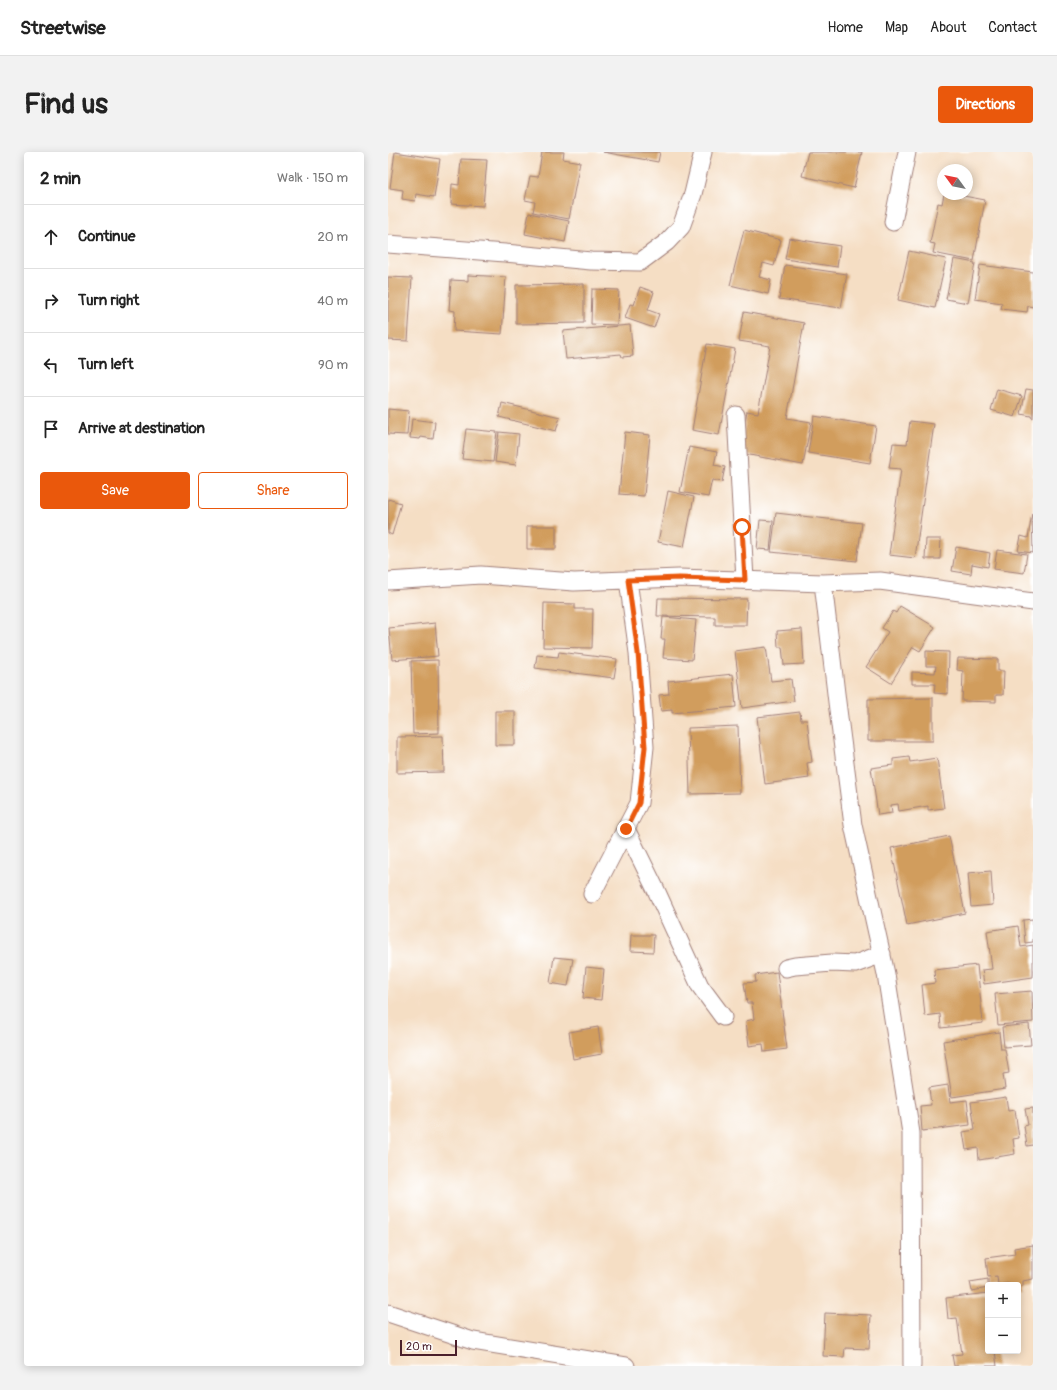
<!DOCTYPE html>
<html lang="en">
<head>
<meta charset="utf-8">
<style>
	:root { --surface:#fff; --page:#f2f2f2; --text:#222; --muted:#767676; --line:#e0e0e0; --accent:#ea580c }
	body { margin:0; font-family:Pangolin,sans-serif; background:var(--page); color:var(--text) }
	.controls { position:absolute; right:12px; bottom:12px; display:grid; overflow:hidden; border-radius:4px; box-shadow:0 2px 10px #0003 }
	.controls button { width:36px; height:36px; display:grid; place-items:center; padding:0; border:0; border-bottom:1px solid var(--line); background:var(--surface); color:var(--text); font:20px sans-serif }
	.compass { position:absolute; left:549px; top:12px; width:36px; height:36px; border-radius:50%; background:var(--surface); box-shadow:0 2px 10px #0003; rotate:303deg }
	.scale { position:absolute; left:12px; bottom:10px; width:57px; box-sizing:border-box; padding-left:4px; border:2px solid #4a1f2b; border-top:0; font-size:11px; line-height:14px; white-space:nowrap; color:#4a1f2b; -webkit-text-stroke:3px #fff; paint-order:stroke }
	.stop { position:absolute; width:12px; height:12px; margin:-9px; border:3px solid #ea580c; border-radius:50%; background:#fff }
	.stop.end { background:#ea580c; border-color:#fff; box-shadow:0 1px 4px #0008 }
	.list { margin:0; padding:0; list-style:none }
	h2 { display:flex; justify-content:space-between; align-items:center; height:52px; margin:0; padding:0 16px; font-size:17px }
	h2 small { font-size:13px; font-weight:400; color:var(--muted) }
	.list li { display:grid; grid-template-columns:26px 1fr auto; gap:12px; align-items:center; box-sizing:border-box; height:64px; padding:0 16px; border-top:1px solid var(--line) }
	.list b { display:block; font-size:15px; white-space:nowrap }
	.list em { font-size:13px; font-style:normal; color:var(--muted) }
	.actions { display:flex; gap:8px; padding:12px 16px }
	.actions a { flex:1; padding:9px 0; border:1px solid var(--accent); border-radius:4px; text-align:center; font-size:14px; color:var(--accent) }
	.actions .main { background:var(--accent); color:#fff }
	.icon { flex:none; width:22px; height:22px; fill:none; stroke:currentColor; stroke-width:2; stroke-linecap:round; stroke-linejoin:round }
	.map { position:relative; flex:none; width:645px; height:1214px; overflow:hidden; border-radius:4px }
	header { display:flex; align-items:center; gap:24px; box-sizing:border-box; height:56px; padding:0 20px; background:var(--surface); border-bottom:1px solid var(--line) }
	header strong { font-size:19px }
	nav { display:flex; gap:22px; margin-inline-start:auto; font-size:14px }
	.intro { display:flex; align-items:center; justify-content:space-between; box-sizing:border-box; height:96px; padding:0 24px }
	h1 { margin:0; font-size:28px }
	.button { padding:10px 18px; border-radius:4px; background:var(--accent); color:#fff; font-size:14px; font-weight:700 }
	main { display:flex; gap:24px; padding:0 24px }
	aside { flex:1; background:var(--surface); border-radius:4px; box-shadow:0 2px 10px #0003 }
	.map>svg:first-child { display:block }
	.building { fill:#d19d5d }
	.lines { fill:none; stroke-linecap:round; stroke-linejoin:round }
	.street-casing { stroke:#a07e78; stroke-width:19 }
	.street { stroke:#fff; stroke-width:17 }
	.route { stroke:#ea580c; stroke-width:5 }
</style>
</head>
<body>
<header>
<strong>Streetwise</strong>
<nav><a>Home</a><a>Map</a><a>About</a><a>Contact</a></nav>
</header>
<div class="intro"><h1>Find us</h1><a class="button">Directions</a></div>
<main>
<aside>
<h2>2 min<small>Walk · 150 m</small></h2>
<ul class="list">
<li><svg class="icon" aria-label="ahead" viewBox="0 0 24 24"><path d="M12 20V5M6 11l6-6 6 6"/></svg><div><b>Continue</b></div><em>20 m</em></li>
<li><svg class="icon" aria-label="right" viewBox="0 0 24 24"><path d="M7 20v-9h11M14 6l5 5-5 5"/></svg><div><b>Turn right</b></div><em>40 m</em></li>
<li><svg class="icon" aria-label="left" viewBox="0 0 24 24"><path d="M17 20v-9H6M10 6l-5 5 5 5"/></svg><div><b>Turn left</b></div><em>90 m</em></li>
<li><svg class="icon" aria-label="arrive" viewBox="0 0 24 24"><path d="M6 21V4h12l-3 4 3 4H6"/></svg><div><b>Arrive at destination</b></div></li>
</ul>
<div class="actions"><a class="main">Save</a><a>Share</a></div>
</aside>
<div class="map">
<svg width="645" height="1214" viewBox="0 0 645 1214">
	<rect width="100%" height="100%" fill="#fff"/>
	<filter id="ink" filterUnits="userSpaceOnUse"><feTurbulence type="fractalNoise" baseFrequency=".025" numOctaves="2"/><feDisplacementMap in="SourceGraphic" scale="8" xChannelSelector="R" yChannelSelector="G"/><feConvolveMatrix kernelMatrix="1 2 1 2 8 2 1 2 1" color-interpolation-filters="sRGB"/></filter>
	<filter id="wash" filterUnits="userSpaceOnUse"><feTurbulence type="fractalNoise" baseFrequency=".012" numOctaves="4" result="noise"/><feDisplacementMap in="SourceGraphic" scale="16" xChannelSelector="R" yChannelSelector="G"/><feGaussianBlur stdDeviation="0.9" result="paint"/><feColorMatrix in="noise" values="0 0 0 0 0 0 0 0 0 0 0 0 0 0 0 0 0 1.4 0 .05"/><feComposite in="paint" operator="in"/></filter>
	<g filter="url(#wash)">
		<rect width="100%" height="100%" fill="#f5dec4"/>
		<g id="blocks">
			<!-- building -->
			<path class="building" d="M 7,0 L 52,7 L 46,45 L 28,42 L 27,49 L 14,47 L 15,38 L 2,36 Z
				M 154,0 L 176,0 L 175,7 L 192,10 L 181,67 L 145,60 L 147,50 L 137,48 L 142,24 L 150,25 Z
				M 215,0 L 272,0 L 270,10 Z
				M 420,0 L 474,0 L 466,36 L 414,24 Z
				M 73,7 L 99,8 L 95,54 L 63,52 L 64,32 L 71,33 Z
				M 556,42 L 565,42 L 597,48 L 586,109 L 545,101 L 547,92 L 542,91 L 550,51 L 554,52 Z
				M 141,61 L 181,69 L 177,90 L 137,82 Z
				M 356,78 L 393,88 L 386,114 L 375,111 L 371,125 L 383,128 L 380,142 L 342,133 Z
				M 401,86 L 452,94 L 449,115 L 397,107 Z
				M 521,99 L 558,107 L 547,156 L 510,148 Z
				M 566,107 L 587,111 L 580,151 L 558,147 Z
				M 397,113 L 459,122 L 453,156 L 391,147 Z
				M 592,113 L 645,120 L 645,155 L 640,154 L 639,160 L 613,157 L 614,151 L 587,147 Z
				M 80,123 L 118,125 L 114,182 L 66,179 L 67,159 L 61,158 L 63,128 L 80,129 Z
				M 0,125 L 24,126 L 20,189 L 0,188 Z
				M 196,132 L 196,171 L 128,172 L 128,133 Z
				M 252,135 L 266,140 L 260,158 L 271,162 L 266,176 L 237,166 L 242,152 L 246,153 Z
				M 204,137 L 231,138 L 229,173 L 203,172 Z
				M 356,160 L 416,171 L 399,266 L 423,270 L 415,313 L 351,301 L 359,259 L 370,261 L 382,194 L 351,189 Z
				M 242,173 L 245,204 L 234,205 L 233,202 L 178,207 L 175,179 Z
				M 319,192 L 347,197 L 331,283 L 304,278 Z
				M 609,237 L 634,244 L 627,265 L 603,258 Z
				M 638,237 L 645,238 L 645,266 L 643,265 L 643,264 L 633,262 Z
				M 114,251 L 172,265 L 168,279 L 111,265 Z
				M 0,257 L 21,259 L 19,283 L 0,282 Z
				M 426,264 L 488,274 L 482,311 L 420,301 Z
				M 24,267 L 47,270 L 45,287 L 33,285 L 32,287 L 22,286 Z
				M 522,269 L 546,272 L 527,406 L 501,403 L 513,317 L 501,316 L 505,291 L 519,292 Z
				M 78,277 L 109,280 L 105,310 L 74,307 Z
				M 111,280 L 131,282 L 128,313 L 107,310 Z
				M 237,280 L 262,283 L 256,344 L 231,342 Z
				M 301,295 L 329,300 L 326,313 L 337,315 L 334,330 L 324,328 L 320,345 L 292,340 Z
				M 280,339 L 306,345 L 296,395 L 270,390 Z
				M 0,347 L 13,351 L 4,383 L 0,381 Z
				M 388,361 L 474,371 L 469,409 L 383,400 Z
				M 644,361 L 645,401 L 630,399 L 633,384 L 640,386 Z
				M 372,368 L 385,369 L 382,398 L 369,397 Z
				M 139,374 L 168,374 L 168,397 L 139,397 Z
				M 538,387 L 553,387 L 552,407 L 537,407 Z
				M 568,395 L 602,401 L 600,415 L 584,412 L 583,422 L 564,419 Z
				M 609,398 L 639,402 L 636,421 L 606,417 Z
				M 270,446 L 359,447 L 358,473 L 327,473 L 327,465 L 269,464 Z
				M 156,451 L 187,452 L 187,457 L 205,457 L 204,496 L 155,495 Z
				M 512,454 L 547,475 L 532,499 L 525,495 L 503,531 L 478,515 L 500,480 L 494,476 L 505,459 L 508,461 Z
				M 275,465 L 308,468 L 304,508 L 275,506 L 277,487 L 273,487 Z
				M 47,471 L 50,504 L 4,508 L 1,476 Z
				M 414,477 L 416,512 L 396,513 L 394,495 L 390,495 L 389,479 Z
				M 378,495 L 383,529 L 403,527 L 406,549 L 354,556 L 347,499 Z
				M 538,499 L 561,500 L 560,542 L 546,541 L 547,532 L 524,532 L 524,520 L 547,521 L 548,514 L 538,514 Z
				M 171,500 L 229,507 L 226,526 L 147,516 L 149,503 L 170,505 Z
				M 570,506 L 610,507 L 610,519 L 616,519 L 615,543 L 608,543 L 608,550 L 574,549 L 575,519 L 569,518 Z
				M 50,508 L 51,581 L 25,582 L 23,509 Z
				M 345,522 L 348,555 L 284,561 L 284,558 L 273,559 L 271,543 L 281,542 L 280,529 Z
				M 545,546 L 545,589 L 480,589 L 480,547 Z
				M 107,559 L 127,559 L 127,593 L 107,593 Z
				M 412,560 L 413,568 L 419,568 L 424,610 L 419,611 L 421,626 L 377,632 L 369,565 Z
				M 350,574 L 352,641 L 302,642 L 300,576 Z
				M 55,584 L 56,620 L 9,621 L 9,585 Z
				M 521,605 L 522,610 L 549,606 L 556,656 L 540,658 L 540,654 L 511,659 L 510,652 L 503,653 L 504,661 L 490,663 L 483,616 L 505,613 L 505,607 Z
				M 561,684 L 577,761 L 519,773 L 503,696 Z
				M 603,719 L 605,753 L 583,755 L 580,721 Z
				M 645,767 L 645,790 L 637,791 L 635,768 Z
				M 630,774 L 633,795 L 645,793 L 645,825 L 596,832 L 594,818 L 604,817 L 599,779 Z
				M 243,783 L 266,783 L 265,800 L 242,799 Z
				M 166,805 L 185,807 L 180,834 L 162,831 Z
				M 589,813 L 595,871 L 553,876 L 552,862 L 537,864 L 534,833 L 547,831 L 546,818 Z
				M 198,815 L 216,817 L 213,848 L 195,846 Z
				M 389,820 L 399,897 L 376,900 L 375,892 L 361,894 L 358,869 L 366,867 L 364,851 L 359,851 L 356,831 L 368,830 L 367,823 Z
				M 644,839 L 645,870 L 610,873 L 607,842 Z
				M 641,872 L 643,893 L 616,895 L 614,875 Z
				M 210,875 L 214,902 L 185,907 L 181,880 Z
				M 611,880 L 613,897 L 617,897 L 621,921 L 615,922 L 617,937 L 564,945 L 555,889 Z
				M 560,933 L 562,950 L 579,948 L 582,973 L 534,979 L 532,954 L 543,953 L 541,936 Z
				M 618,945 L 620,959 L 627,958 L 631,986 L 625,987 L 627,1002 L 591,1008 L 590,996 L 578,998 L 575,980 L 587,978 L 583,950 Z
				M 645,956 L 645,993 L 639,994 L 636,974 L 640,973 L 637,957 Z
				M 645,1093 L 645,1127 L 635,1129 L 635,1134 L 630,1134 L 630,1133 L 621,1133 L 621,1131 L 610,1133 L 609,1124 L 600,1125 L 598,1106 L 627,1102 L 626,1096 Z
				M 600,1127 L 600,1136 L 584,1139 L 582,1130 Z
				M 600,1141 L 600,1199 L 607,1199 L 609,1214 L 566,1214 L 564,1203 L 574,1202 L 569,1166 L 560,1167 L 558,1146 Z
				M 437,1161 L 483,1163 L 481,1197 L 457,1196 L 456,1205 L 435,1204 Z"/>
		</g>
	</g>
	<g filter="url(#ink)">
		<use href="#blocks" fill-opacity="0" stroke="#a07e78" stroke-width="1"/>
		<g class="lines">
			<!-- street casing -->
			<g class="street-casing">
				<path id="street" d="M 505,70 L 519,0
					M 0,92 L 117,101 L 203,109 L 252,110 L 279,90 L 293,75 L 305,42 L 315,0
					M 348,263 L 357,428
					M 0,429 L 93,423 L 186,430 L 291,426 L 435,431 L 492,429 L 645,450
					M 435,431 L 449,550 L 465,673 L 498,822 L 523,981 L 524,1214
					M 238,677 L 268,738 L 312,834 L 335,865
					M 204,742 L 251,651 L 257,595 L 250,501 L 240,428
					M 398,816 L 407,814 L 444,811 L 467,812 L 494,802
					M 0,1161 L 85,1189 L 238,1214"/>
			</g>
			<!-- street -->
			<use href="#street" class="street"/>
		</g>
	</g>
	<g class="lines" filter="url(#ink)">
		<!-- route -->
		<path class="route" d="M 238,677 L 251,651 L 257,595 L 250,501 L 240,428 L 291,426 L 357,428 L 354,375"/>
	</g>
</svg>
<div class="controls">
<button>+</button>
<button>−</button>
</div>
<svg class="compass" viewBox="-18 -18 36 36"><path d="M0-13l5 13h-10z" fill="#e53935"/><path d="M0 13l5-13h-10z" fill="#767676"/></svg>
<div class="scale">20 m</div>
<div class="stop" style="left:354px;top:375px"></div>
<div class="stop end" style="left:238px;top:677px"></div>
</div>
</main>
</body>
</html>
